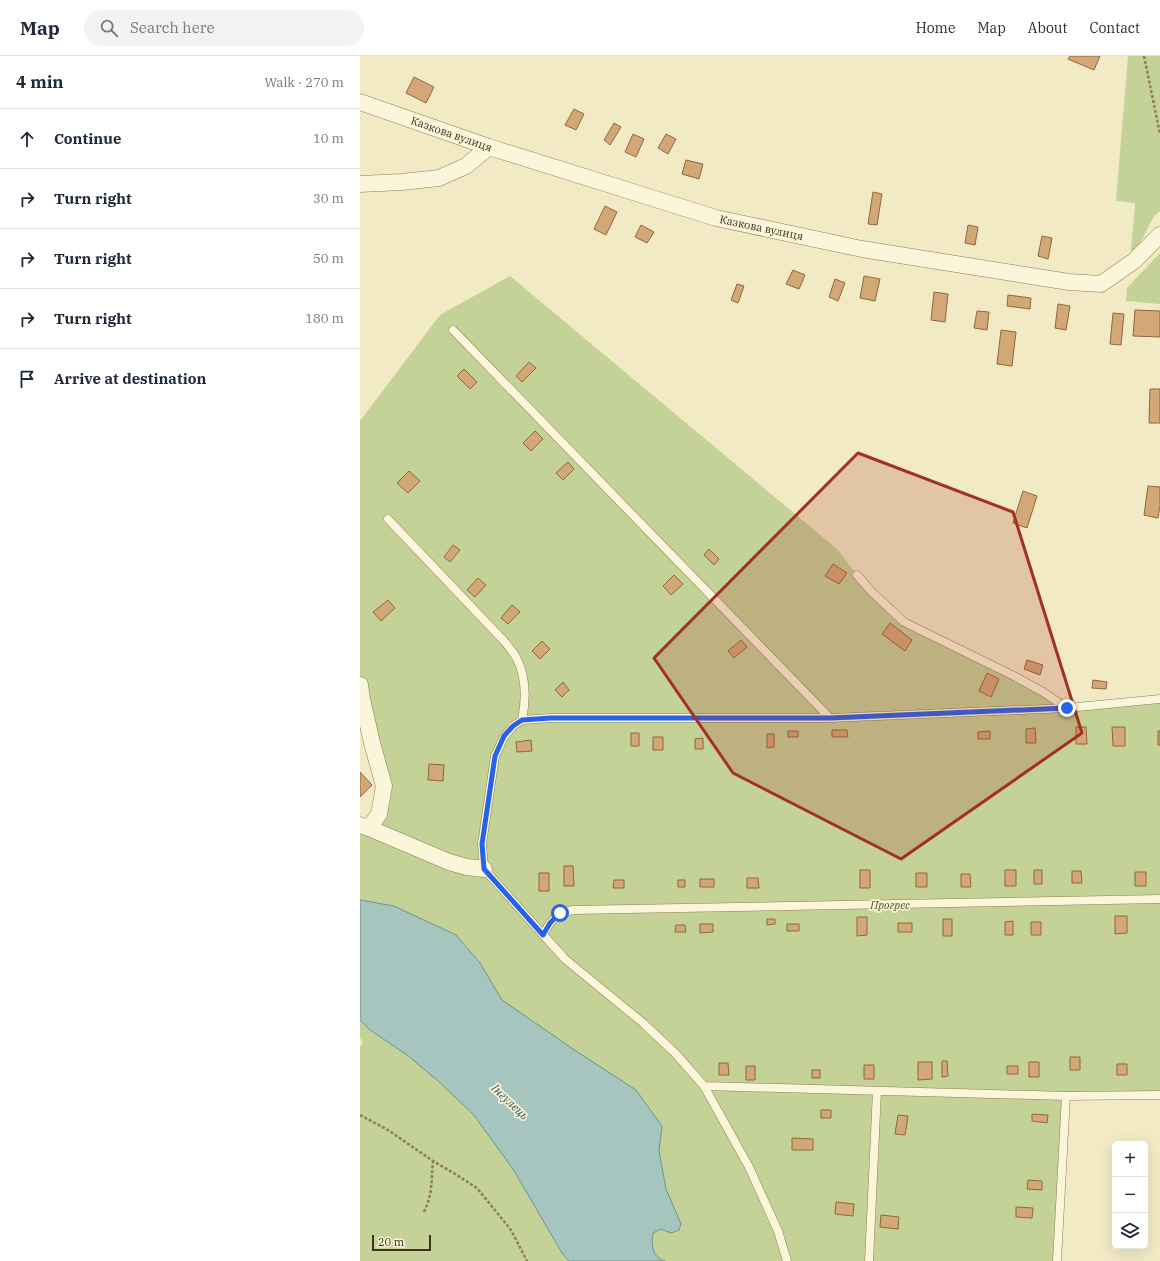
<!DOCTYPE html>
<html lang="en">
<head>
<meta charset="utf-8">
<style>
	:root { --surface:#fff; --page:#f2f2f3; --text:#1f2937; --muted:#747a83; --line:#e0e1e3 }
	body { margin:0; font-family:"IBM Plex Serif",serif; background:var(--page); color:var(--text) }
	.controls { position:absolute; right:12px; bottom:12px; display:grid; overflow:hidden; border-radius:6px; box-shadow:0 4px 16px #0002 }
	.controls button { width:36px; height:36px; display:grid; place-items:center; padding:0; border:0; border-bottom:1px solid var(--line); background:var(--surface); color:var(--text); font:20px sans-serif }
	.scale { position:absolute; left:12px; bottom:10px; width:59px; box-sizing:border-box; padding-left:4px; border:2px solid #3d311e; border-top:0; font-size:11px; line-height:14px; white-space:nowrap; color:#3d311e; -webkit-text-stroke:3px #f8f2d5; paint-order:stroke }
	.stop { position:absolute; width:12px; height:12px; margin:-9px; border:3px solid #2563eb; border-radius:50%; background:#fff }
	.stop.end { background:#2563eb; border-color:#fff; box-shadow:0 1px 4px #0008 }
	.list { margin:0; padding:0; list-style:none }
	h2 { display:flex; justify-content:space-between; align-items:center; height:52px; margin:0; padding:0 16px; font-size:17px }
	h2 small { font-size:13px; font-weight:400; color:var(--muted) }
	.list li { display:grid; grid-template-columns:26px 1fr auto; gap:12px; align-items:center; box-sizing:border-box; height:60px; padding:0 16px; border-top:1px solid var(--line) }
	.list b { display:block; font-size:15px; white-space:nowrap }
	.list em { font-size:13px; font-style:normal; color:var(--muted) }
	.icon { flex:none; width:22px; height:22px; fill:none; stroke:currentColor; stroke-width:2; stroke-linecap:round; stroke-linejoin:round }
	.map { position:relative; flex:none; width:800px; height:1205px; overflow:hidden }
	header { display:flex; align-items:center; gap:24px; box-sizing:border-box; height:56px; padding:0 20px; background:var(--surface); border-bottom:1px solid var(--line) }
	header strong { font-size:19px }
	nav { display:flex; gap:22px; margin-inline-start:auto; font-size:14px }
	.search { width:280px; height:36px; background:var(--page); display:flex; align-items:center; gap:10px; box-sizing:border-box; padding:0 14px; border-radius:22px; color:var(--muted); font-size:15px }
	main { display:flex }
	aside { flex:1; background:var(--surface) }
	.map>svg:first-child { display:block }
	.green { fill:#c4d197 }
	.water { fill:#a7c5bf; stroke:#6c948f }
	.building { fill:#d3a877; stroke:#90673c }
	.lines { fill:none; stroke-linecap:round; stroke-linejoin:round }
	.service-casing { stroke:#8f7c59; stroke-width:9 }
	.minor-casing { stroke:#8f7c59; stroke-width:17 }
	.path { stroke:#8f7c59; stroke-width:2.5; stroke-dasharray:3 2; stroke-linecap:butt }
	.service { stroke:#fbf5d9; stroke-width:8 }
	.minor { stroke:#fbf5d9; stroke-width:16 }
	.route { stroke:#2563eb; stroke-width:5 }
	.marked { fill:#a33123; fill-opacity:0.2; stroke:#a33123; stroke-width:3; stroke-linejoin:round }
	.labels { text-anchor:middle; stroke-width:3.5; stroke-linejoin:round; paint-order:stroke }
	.street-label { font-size:11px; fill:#3d311e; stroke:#f8f2d5 }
	.park-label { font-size:11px; font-style:italic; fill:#475c23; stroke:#f8f2d5 }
	.water-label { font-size:12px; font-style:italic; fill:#2c5c5e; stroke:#f8f2d5 }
</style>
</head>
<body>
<header>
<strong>Map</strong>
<div class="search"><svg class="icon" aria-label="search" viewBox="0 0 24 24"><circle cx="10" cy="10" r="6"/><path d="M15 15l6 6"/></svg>Search here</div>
<nav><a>Home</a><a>Map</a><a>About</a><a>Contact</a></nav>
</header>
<main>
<aside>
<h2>4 min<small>Walk · 270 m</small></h2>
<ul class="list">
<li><svg class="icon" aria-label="ahead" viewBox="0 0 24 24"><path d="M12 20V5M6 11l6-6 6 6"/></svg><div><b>Continue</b></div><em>10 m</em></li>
<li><svg class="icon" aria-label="right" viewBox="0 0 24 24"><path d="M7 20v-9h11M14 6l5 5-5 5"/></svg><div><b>Turn right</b></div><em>30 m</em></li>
<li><svg class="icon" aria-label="right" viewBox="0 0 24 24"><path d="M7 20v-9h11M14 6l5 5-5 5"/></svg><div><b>Turn right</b></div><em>50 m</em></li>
<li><svg class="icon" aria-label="right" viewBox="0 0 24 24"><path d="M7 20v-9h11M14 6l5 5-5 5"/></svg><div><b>Turn right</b></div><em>180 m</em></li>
<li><svg class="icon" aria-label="arrive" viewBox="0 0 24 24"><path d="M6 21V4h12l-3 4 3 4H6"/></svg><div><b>Arrive at destination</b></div></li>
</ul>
</aside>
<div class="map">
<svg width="800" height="1205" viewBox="0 0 800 1205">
	<rect width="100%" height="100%" fill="#f2eac5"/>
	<!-- green -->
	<path class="green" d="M 768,0 L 800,0 L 800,155 L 794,160 L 770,207 L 775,147 L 756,145 Z
		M 800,197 L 800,248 L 766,245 L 767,232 Z
		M 150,220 L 477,493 L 497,519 L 544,566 L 707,652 L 800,643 L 800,1039 L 706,1041 L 697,1205 L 285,1205 L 0,844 L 0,769 L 9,772 L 24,730 L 0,629 L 0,365 L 80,259 Z
		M 0,952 L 109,1035 L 126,1075 L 153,1113 L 202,1197 L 209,1205 L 0,1205 L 0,991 L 3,986 L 0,982 Z"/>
	<!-- water -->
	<path class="water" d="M 0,844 L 34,850 L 96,879 L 120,907 L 142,944 L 213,993 L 276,1034 L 302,1070 L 299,1095 L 306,1133 L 321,1168 L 319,1174 L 311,1177 L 301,1173 L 293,1177 C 291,1189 292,1201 305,1205 L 209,1205 L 202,1197 L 153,1113 L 113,1058 L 77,1024 L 47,999 L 10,974 L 0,964 Z"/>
	<!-- building -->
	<path class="building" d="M 710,0 L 740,0 L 734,14 L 708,3 Z
		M 54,21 L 74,31 L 66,47 L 46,37 Z
		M 214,53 L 224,58 L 216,74 L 205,69 Z
		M 254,67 L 261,71 L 250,89 L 244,84 Z
		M 273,78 L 284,83 L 276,101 L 265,96 Z
		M 306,78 L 316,83 L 308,98 L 298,92 Z
		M 326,104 L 343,108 L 339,123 L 322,118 Z
		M 513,136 L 522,138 L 517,169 L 508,168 Z
		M 245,150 L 257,156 L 246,179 L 234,173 Z
		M 281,169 L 294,176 L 287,187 L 275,181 Z
		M 608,169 L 618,171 L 615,189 L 605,187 Z
		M 682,180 L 692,182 L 688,203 L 678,200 Z
		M 433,214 L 445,219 L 439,233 L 426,228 Z
		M 504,220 L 520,223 L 515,245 L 500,242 Z
		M 475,223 L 485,227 L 478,245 L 469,241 Z
		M 377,228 L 384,230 L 378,247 L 371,244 Z
		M 574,236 L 588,238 L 585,266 L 571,264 Z
		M 648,239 L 671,242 L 670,253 L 647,250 Z
		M 698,248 L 710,250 L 706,274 L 695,272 Z
		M 775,254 L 800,255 L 800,281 L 773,280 Z
		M 617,255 L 629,256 L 627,274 L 614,272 Z
		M 753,257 L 764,258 L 761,289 L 750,288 Z
		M 641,274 L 656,276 L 652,310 L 637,308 Z
		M 169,306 L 176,312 L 162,326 L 156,320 Z
		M 104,313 L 117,326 L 110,333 L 97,320 Z
		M 790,333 L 800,333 L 800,367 L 789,367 Z
		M 175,375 L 183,383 L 171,395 L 163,387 Z
		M 208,406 L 214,413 L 203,424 L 196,417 Z
		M 49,415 L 60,425 L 48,437 L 37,427 Z
		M 788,430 L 800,431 L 800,450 L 798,462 L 784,459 Z
		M 663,435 L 677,440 L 667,472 L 653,467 Z
		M 93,489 L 100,494 L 90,506 L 84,501 Z
		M 349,493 L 359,503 L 354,509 L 344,499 Z
		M 473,508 L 487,517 L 479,528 L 465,520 Z
		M 314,519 L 323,528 L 311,539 L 303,530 Z
		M 118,522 L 126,529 L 115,541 L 107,534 Z
		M 28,544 L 35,552 L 21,565 L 13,556 Z
		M 152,549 L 160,556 L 148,568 L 141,562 Z
		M 530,567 L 552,584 L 545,595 L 522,578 Z
		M 381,584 L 387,591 L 374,602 L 368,595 Z
		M 182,585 L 190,593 L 180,603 L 172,595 Z
		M 667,604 L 683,609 L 680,619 L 664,613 Z
		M 627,617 L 639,623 L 631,641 L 619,635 Z
		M 733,624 L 747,626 L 746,633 L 732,632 Z
		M 203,626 L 209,634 L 202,641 L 195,634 Z
		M 716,671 L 726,671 L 727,688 L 716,688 Z
		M 752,671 L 765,671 L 765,690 L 753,690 Z
		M 675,672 L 676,687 L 666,687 L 666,673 Z
		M 472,674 L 487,674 L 488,681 L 472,681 Z
		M 428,675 L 438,675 L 438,681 L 428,681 Z
		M 630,675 L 630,683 L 618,683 L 618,676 Z
		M 798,675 L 800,675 L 800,689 L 798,689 Z
		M 271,677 L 279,677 L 279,690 L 271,690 Z
		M 407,678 L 414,678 L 414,691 L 407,692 Z
		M 293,681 L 303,681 L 303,694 L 293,694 Z
		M 343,682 L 343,693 L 335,693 L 335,683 Z
		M 171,684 L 172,695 L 157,696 L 156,686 Z
		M 69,708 L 84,709 L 83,725 L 68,724 Z
		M 0,716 L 12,729 L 0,741 Z
		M 204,810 L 213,810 L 214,830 L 204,830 Z
		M 500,814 L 510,814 L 510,832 L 500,832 Z
		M 645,814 L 656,814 L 656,830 L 645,830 Z
		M 674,814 L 682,814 L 682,828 L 674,828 Z
		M 712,815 L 721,815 L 722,827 L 712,827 Z
		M 775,816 L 786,816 L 786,830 L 775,830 Z
		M 179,817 L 189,817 L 189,835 L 179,835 Z
		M 556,817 L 567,817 L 567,831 L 556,831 Z
		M 601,818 L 610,818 L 611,831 L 601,831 Z
		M 387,822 L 398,822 L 399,832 L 387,832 Z
		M 340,823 L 354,823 L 354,831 L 340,831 Z
		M 254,824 L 264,824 L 264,832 L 253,832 Z
		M 318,824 L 325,824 L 325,831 L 318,831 Z
		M 755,860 L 767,860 L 767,877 L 755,878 Z
		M 497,861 L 507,861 L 507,879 L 497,880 Z
		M 407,863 L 415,863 L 415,868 L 407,869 Z
		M 583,863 L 592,863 L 592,880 L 583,880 Z
		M 653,865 L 653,879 L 645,879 L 645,866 Z
		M 671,866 L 681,866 L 681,879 L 671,879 Z
		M 538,867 L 552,867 L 552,876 L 538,876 Z
		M 340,868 L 353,868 L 353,876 L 340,877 Z
		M 427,868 L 439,868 L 439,875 L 427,875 Z
		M 316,869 L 325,869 L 326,876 L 315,876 Z
		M 710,1001 L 720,1001 L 720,1014 L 710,1014 Z
		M 582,1005 L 587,1005 L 588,1020 L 582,1021 Z
		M 558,1006 L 572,1006 L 572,1023 L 558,1024 Z
		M 669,1006 L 679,1006 L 679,1021 L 669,1021 Z
		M 359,1007 L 368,1007 L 369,1019 L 359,1019 Z
		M 757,1008 L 767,1008 L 767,1019 L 757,1019 Z
		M 504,1009 L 514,1009 L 514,1023 L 504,1023 Z
		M 386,1010 L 395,1010 L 395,1024 L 386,1024 Z
		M 647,1010 L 658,1010 L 658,1018 L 647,1018 Z
		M 452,1014 L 460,1014 L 460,1022 L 452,1022 Z
		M 461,1054 L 471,1054 L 471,1062 L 461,1062 Z
		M 672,1058 L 688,1059 L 687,1067 L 672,1065 Z
		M 538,1059 L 548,1060 L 545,1079 L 535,1078 Z
		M 432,1082 L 453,1083 L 453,1094 L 432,1094 Z
		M 668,1124 L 682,1125 L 682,1134 L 667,1133 Z
		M 476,1146 L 494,1148 L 493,1160 L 475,1158 Z
		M 656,1151 L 673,1152 L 672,1162 L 656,1161 Z
		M 521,1159 L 539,1161 L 538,1173 L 520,1171 Z"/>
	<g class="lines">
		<!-- service casing -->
		<g class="service-casing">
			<path id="service" d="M 93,274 L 470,662
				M 28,463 L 144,585 C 149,591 154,597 157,603 C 166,621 166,644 162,664
				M 497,519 L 512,536 L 544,566 L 654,620 L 683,636 L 707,652
				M 183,879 L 190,867 L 200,857 L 213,854 L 800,843
				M 344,1030 L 706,1040 L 800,1039
				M 427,1205 L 418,1175 L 389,1111 L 344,1030 L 316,998 L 283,967 L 205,903 L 124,813 L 122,788 L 135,700 L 144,681 L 153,670 L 162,664 L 191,662 L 470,662 L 707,652 L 800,643
				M 509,1205 L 517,1035
				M 697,1205 L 706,1040"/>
		</g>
		<!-- minor casing -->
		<g class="minor-casing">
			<g id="minor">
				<path id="s1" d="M 0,46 L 129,91 L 356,162 L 502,193 L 709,226 L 741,228 L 774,205 L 800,179"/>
				<path d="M 0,128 L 42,126 L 79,122 L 106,110 L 129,91"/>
				<path d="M 0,629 L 2,643 L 12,687 L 24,730 L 19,758 L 9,772"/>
				<path d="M 0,769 L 9,772 L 89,806 L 107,811 L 124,813"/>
			</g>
		</g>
		<!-- path -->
		<path class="path" d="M 784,0 L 800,78
			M 0,1059 L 28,1074 L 73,1105 L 92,1116 L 117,1132 L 151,1174 L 167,1205
			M 64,1156 C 73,1138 71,1125 73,1105"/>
		<!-- service -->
		<use href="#service" class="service"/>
		<!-- minor -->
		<use href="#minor" class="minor"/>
	</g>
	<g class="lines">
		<!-- route -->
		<path class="route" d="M 200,857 L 190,867 L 183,879 L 124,813 L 122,788 L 135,700 L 144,680 L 153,670 L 162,664 L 191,662 L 470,662 L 707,652"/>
	</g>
	<!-- marked area -->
	<path class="marked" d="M 498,397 L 653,456 L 722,677 L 541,803 L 373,717 L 294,602 Z"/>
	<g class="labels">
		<!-- street labels -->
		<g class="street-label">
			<text dy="4" stroke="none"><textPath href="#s1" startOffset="97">Казкова вулиця</textPath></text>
			<text dy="4" stroke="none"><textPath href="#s1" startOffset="421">Казкова вулиця</textPath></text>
		</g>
		<!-- park labels -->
		<g class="park-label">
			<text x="530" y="853">Прогрес</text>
		</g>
		<!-- water labels -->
		<g class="water-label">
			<text transform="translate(150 1046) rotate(44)" y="4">Інгулець</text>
		</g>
	</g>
</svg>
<div class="controls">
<button>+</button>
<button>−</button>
<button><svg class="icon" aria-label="layers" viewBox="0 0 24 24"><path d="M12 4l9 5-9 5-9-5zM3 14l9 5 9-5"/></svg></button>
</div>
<div class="scale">20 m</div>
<div class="stop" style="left:200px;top:857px"></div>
<div class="stop end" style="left:707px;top:652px"></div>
</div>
</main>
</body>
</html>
